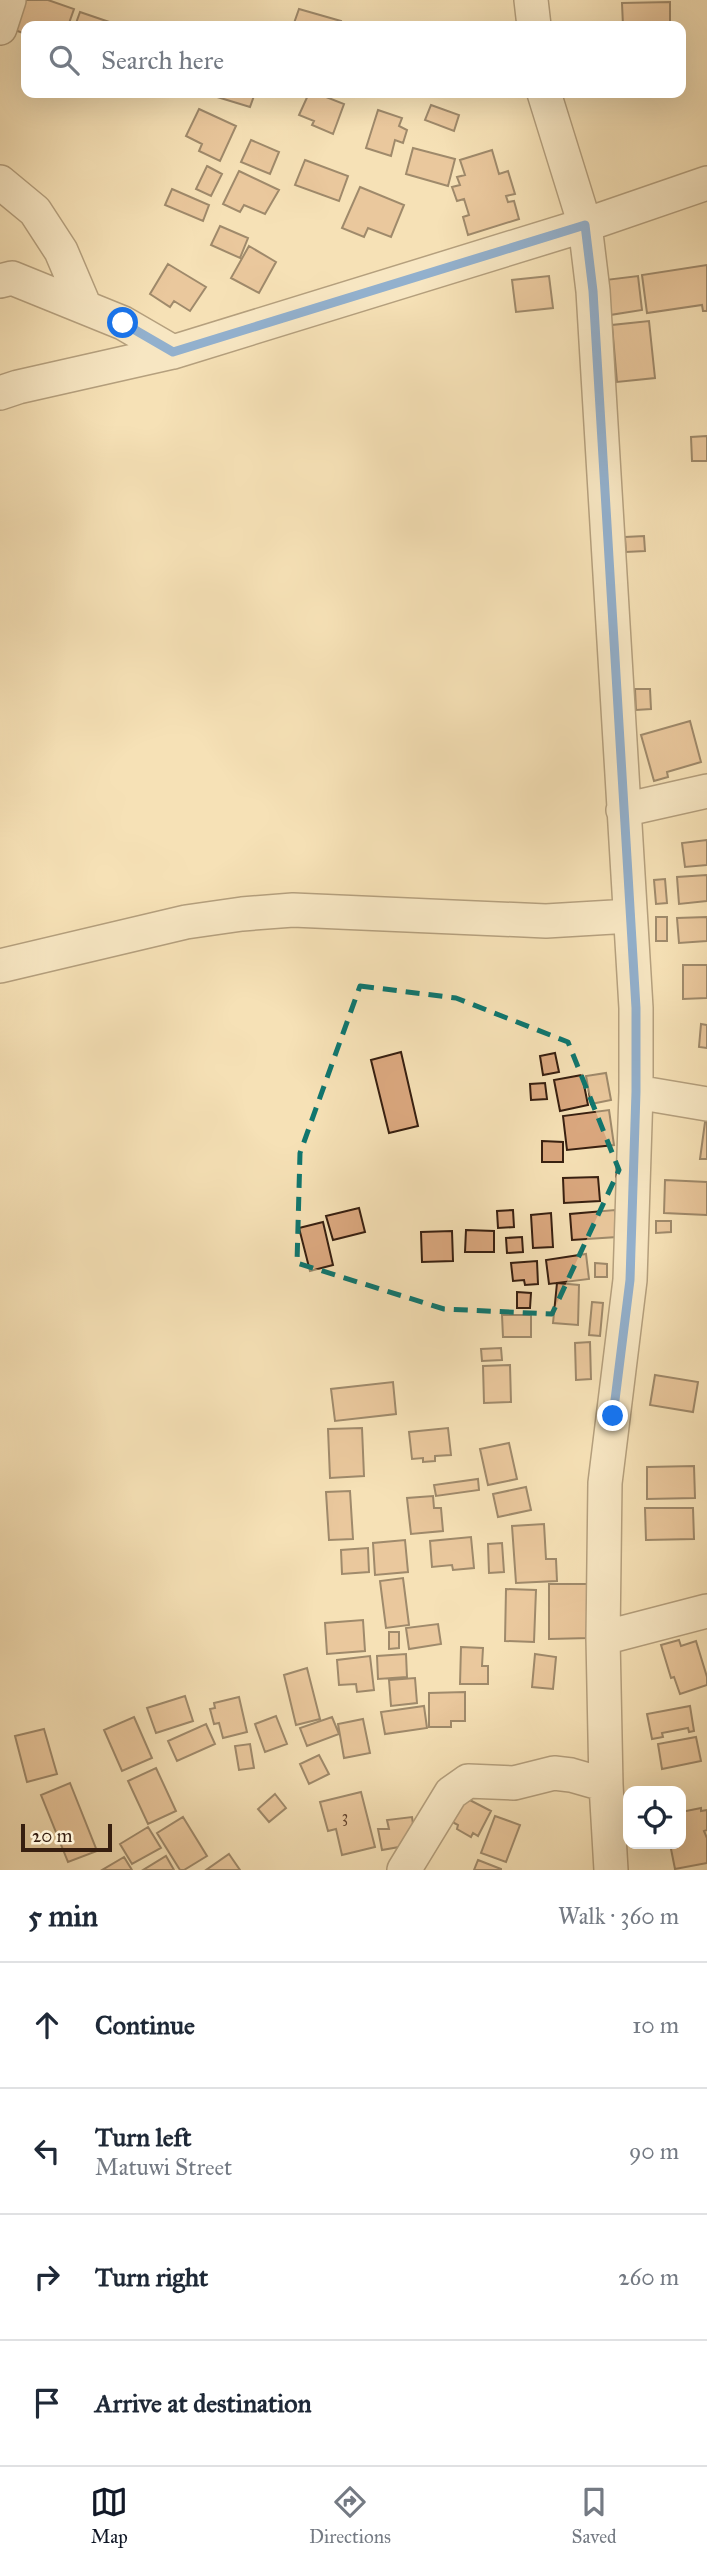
<!DOCTYPE html>
<html lang="en">
<head>
<meta charset="utf-8">
<style>
	:root { --surface:#fff; --page:#f2f2f3; --text:#1f2937; --muted:#747a83; --line:#e0e1e3; --accent:#111827 }
	body { margin:0; font-family:"IM FELL Great Primer",serif; background:var(--page); color:var(--text) }
	.controls { position:absolute; right:21px; bottom:21px; display:grid; overflow:hidden; border-radius:14px; box-shadow:0 7px 28px #0002 }
	.controls button { width:63px; height:63px; display:grid; place-items:center; padding:0; border:0; border-bottom:2px solid var(--line); background:var(--surface); color:var(--text); font:35px sans-serif }
	.scale { position:absolute; left:21px; bottom:18px; width:91px; box-sizing:border-box; padding-left:7px; border:4px solid #371f10; border-top:0; font-size:19px; line-height:24px; white-space:nowrap; color:#371f10; -webkit-text-stroke:5px #f9ecd0; paint-order:stroke }
	.stop { position:absolute; width:21px; height:21px; margin:-16px; border:5px solid #1a73e8; border-radius:50%; background:#fff }
	.stop.end { background:#1a73e8; border-color:#fff; box-shadow:0 2px 7px #0008 }
	.list { margin:0; padding:0; list-style:none }
	h2 { display:flex; justify-content:space-between; align-items:center; height:91px; margin:0; padding:0 28px; font-size:30px }
	h2 small { font-size:23px; font-weight:400; color:var(--muted) }
	.list li { display:grid; grid-template-columns:46px 1fr auto; gap:21px; align-items:center; box-sizing:border-box; height:126px; padding:0 28px; border-top:2px solid var(--line) }
	.list b { display:block; font-size:26px; white-space:nowrap }
	.list p { margin:0; font-size:23px; white-space:nowrap; color:var(--muted) }
	.list em { font-size:23px; font-style:normal; color:var(--muted) }
	.icon { flex:none; width:38px; height:38px; fill:none; stroke:currentColor; stroke-width:2; stroke-linecap:round; stroke-linejoin:round }
	.map { position:relative; flex:none; width:707px; height:1870px; overflow:hidden }
	.search { position:absolute; background:var(--surface); box-shadow:0 7px 28px #0002; left:21px; right:21px; top:21px; height:77px; display:flex; align-items:center; gap:18px; box-sizing:border-box; padding:0 24px; border-radius:14px; color:var(--muted); font-size:26px }
	.sheet { height:595px; background:var(--surface) }
	nav { display:flex; justify-content:space-around; align-items:center; box-sizing:border-box; height:98px; border-top:2px solid var(--line); background:var(--surface); font-size:19px; color:var(--muted) }
	nav a { display:grid; justify-items:center; gap:4px }
	nav .on { color:var(--accent) }
	.map>svg:first-child { display:block }
	.building { fill:#dba87f; stroke:#371f10; stroke-width:2 }
	.lines { fill:none; stroke-linecap:round; stroke-linejoin:round }
	.minor-casing { stroke:#67503a; stroke-width:36 }
	.minor { stroke:#f9ecd0; stroke-width:33 }
	.route { stroke:#1a73e8; stroke-width:9 }
	.marked { fill:none; stroke:#0f766e; stroke-width:5; stroke-dasharray:14 9; stroke-linejoin:round }
	.labels { text-anchor:middle; stroke-width:6; stroke-linejoin:round; paint-order:stroke }
	.number-label { font-size:16px; fill:#60412c }
</style>
</head>
<body>
<div class="map">
<svg width="707" height="1870" viewBox="0 0 707 1870">
	<rect width="100%" height="100%" fill="#f6e1b6"/>
	<filter id="stains"><feTurbulence type="fractalNoise" baseFrequency=".00286" numOctaves="4"/><feColorMatrix values="0 0 0 0 .2 0 0 0 0 .09 0 0 0 0 .02 0 0 0 .5 -.17"/></filter>
	<radialGradient id="worn" r=".72"><stop offset=".6" stop-color="#630" stop-opacity="0"/><stop offset="1" stop-color="#630" stop-opacity=".3"/></radialGradient>
	<!-- building -->
	<path class="building" d="M 12,0 L 48,0 L 74,9 L 68,26 L 26,26 L 26,34 L 3,26 Z
		M 670,2 L 670,26 L 623,26 L 622,3 Z
		M 299,9 L 341,21 L 340,26 L 293,26 Z
		M 80,12 L 121,26 L 75,26 Z
		M 204,93 L 255,93 L 250,107 Z
		M 309,93 L 316,93 L 344,104 L 333,134 L 312,125 L 314,121 L 299,115 Z
		M 431,105 L 459,115 L 454,131 L 425,120 Z
		M 199,109 L 236,126 L 220,161 L 199,151 L 202,144 L 186,136 Z
		M 378,110 L 402,118 L 399,126 L 407,130 L 403,143 L 395,140 L 391,156 L 366,148 Z
		M 251,140 L 279,152 L 270,174 L 241,162 Z
		M 413,148 L 455,159 L 448,186 L 406,174 Z
		M 492,150 L 499,174 L 508,171 L 515,194 L 506,196 L 508,202 L 514,201 L 519,219 L 468,235 L 463,217 L 469,215 L 464,199 L 457,201 L 452,187 L 460,185 L 457,177 L 465,175 L 460,160 Z
		M 305,160 L 348,176 L 339,201 L 295,185 Z
		M 207,166 L 222,174 L 211,196 L 196,189 Z
		M 239,171 L 279,190 L 265,214 L 244,205 L 240,212 L 223,204 Z
		M 360,187 L 404,205 L 391,237 L 368,228 L 364,237 L 342,228 Z
		M 172,189 L 209,205 L 203,221 L 165,205 Z
		M 220,226 L 248,238 L 240,258 L 211,245 Z
		M 249,246 L 276,262 L 259,293 L 231,278 Z
		M 168,264 L 206,287 L 190,311 L 174,301 L 170,307 L 150,294 Z
		M 707,265 L 707,311 L 703,311 L 702,305 L 647,313 L 642,275 Z
		M 549,276 L 553,308 L 516,312 L 512,280 Z
		M 638,276 L 642,310 L 610,315 L 605,280 Z
		M 649,321 L 655,378 L 617,382 L 612,325 Z
		M 707,436 L 707,461 L 692,461 L 691,437 Z
		M 644,536 L 645,551 L 626,552 L 625,537 Z
		M 635,689 L 650,689 L 651,709 L 636,710 Z
		M 690,721 L 701,762 L 667,772 L 668,777 L 654,781 L 641,735 Z
		M 707,840 L 707,865 L 685,867 L 682,843 Z
		M 707,875 L 707,901 L 679,904 L 677,877 Z
		M 665,879 L 667,903 L 656,904 L 654,880 Z
		M 656,917 L 667,917 L 667,941 L 656,941 Z
		M 707,917 L 707,941 L 679,943 L 677,918 Z
		M 683,965 L 707,965 L 707,998 L 683,999 Z
		M 701,1024 L 707,1025 L 707,1048 L 699,1047 Z
		M 401,1052 L 418,1126 L 389,1133 L 371,1060 Z
		M 555,1053 L 559,1072 L 543,1075 L 540,1056 Z
		M 606,1073 L 611,1100 L 591,1104 L 586,1076 Z
		M 582,1075 L 588,1105 L 560,1111 L 554,1080 Z
		M 545,1083 L 547,1099 L 531,1100 L 530,1084 Z
		M 609,1110 L 614,1145 L 567,1150 L 563,1116 Z
		M 705,1122 L 707,1122 L 707,1159 L 700,1159 Z
		M 542,1141 L 563,1142 L 563,1162 L 542,1162 Z
		M 598,1177 L 600,1201 L 564,1203 L 563,1178 Z
		M 665,1180 L 707,1182 L 707,1215 L 664,1213 Z
		M 359,1208 L 365,1232 L 333,1240 L 326,1216 Z
		M 513,1210 L 514,1227 L 498,1228 L 497,1211 Z
		M 615,1210 L 617,1237 L 572,1240 L 570,1214 Z
		M 551,1213 L 553,1247 L 533,1248 L 531,1215 Z
		M 656,1221 L 671,1221 L 671,1232 L 656,1233 Z
		M 323,1222 L 333,1265 L 310,1271 L 299,1228 Z
		M 466,1230 L 494,1231 L 494,1252 L 465,1252 Z
		M 452,1231 L 453,1261 L 422,1262 L 421,1232 Z
		M 522,1237 L 523,1252 L 507,1253 L 506,1238 Z
		M 586,1254 L 589,1279 L 549,1284 L 546,1260 Z
		M 537,1261 L 538,1284 L 525,1285 L 524,1280 L 513,1281 L 511,1263 Z
		M 595,1263 L 607,1264 L 607,1277 L 595,1277 Z
		M 557,1283 L 579,1285 L 578,1325 L 553,1323 Z
		M 517,1292 L 531,1293 L 530,1308 L 517,1308 Z
		M 592,1302 L 603,1303 L 600,1336 L 589,1335 Z
		M 502,1315 L 531,1315 L 531,1337 L 503,1337 Z
		M 590,1342 L 591,1379 L 576,1380 L 575,1343 Z
		M 501,1348 L 502,1360 L 482,1361 L 481,1349 Z
		M 510,1365 L 511,1402 L 484,1403 L 483,1366 Z
		M 655,1375 L 698,1382 L 693,1412 L 650,1405 Z
		M 393,1382 L 396,1414 L 335,1421 L 331,1389 Z
		M 362,1428 L 364,1476 L 330,1478 L 328,1429 Z
		M 448,1428 L 451,1455 L 435,1456 L 435,1461 L 423,1462 L 423,1458 L 412,1459 L 409,1432 Z
		M 509,1443 L 517,1479 L 488,1485 L 480,1449 Z
		M 694,1466 L 695,1498 L 647,1499 L 647,1467 Z
		M 478,1479 L 479,1490 L 436,1496 L 434,1485 Z
		M 526,1487 L 531,1510 L 498,1517 L 493,1494 Z
		M 350,1491 L 353,1539 L 329,1540 L 326,1492 Z
		M 433,1496 L 434,1508 L 441,1508 L 443,1531 L 411,1534 L 407,1498 Z
		M 645,1508 L 693,1508 L 694,1539 L 646,1540 Z
		M 544,1524 L 546,1559 L 556,1559 L 557,1581 L 516,1583 L 512,1526 Z
		M 471,1537 L 474,1568 L 453,1570 L 452,1565 L 432,1567 L 430,1541 Z
		M 405,1540 L 408,1572 L 375,1575 L 373,1543 Z
		M 502,1543 L 504,1572 L 489,1573 L 488,1544 Z
		M 368,1548 L 369,1572 L 342,1574 L 341,1550 Z
		M 403,1578 L 409,1625 L 386,1628 L 380,1581 Z
		M 549,1584 L 589,1584 L 589,1638 L 549,1639 Z
		M 506,1589 L 536,1590 L 534,1642 L 505,1641 Z
		M 363,1620 L 365,1651 L 327,1654 L 325,1623 Z
		M 438,1624 L 441,1644 L 409,1649 L 406,1628 Z
		M 389,1632 L 399,1632 L 399,1648 L 389,1649 Z
		M 679,1640 L 681,1646 L 696,1641 L 707,1677 L 707,1685 L 680,1694 L 674,1677 L 671,1678 L 661,1645 Z
		M 461,1647 L 483,1648 L 482,1666 L 488,1666 L 488,1684 L 460,1684 Z
		M 406,1654 L 407,1677 L 378,1679 L 377,1656 Z
		M 535,1654 L 556,1657 L 553,1689 L 532,1687 Z
		M 370,1656 L 374,1690 L 357,1692 L 356,1684 L 339,1685 L 337,1660 Z
		M 307,1668 L 320,1719 L 296,1725 L 284,1675 Z
		M 415,1678 L 417,1703 L 391,1706 L 389,1680 Z
		M 465,1692 L 465,1721 L 451,1721 L 451,1727 L 429,1727 L 429,1693 Z
		M 185,1696 L 193,1721 L 156,1733 L 147,1708 Z
		M 239,1697 L 247,1732 L 223,1738 L 219,1723 L 214,1724 L 210,1709 L 215,1708 L 214,1703 Z
		M 424,1706 L 427,1728 L 385,1734 L 381,1712 Z
		M 690,1706 L 694,1731 L 689,1732 L 688,1728 L 662,1733 L 663,1737 L 652,1739 L 647,1714 Z
		M 276,1716 L 287,1744 L 265,1752 L 255,1724 Z
		M 134,1717 L 152,1758 L 122,1771 L 104,1730 Z
		M 332,1717 L 339,1734 L 307,1746 L 300,1728 Z
		M 363,1719 L 370,1753 L 344,1758 L 338,1724 Z
		M 206,1724 L 215,1744 L 177,1761 L 168,1741 Z
		M 44,1729 L 57,1774 L 27,1782 L 15,1736 Z
		M 696,1737 L 701,1761 L 662,1769 L 658,1744 Z
		M 250,1744 L 254,1768 L 239,1770 L 235,1746 Z
		M 319,1755 L 329,1774 L 309,1784 L 300,1764 Z
		M 156,1768 L 176,1811 L 148,1824 L 128,1781 Z
		M 70,1783 L 97,1851 L 68,1862 L 41,1795 Z
		M 361,1792 L 375,1847 L 342,1855 L 336,1829 L 328,1831 L 320,1802 Z
		M 275,1794 L 286,1808 L 269,1822 L 258,1809 Z
		M 460,1795 L 491,1811 L 478,1836 L 473,1833 L 471,1837 L 457,1829 L 458,1825 L 447,1819 Z
		M 701,1808 L 701,1811 L 707,1810 L 707,1830 L 704,1831 L 707,1838 L 707,1863 L 675,1869 L 670,1844 L 681,1844 L 681,1812 Z
		M 495,1816 L 520,1825 L 506,1862 L 481,1853 Z
		M 183,1817 L 207,1856 L 184,1870 L 180,1870 L 157,1833 Z
		M 412,1817 L 416,1844 L 382,1850 L 378,1829 L 389,1829 L 387,1820 Z
		M 148,1827 L 161,1848 L 132,1864 L 120,1844 Z
		M 229,1854 L 240,1870 L 206,1870 Z
		M 166,1856 L 174,1870 L 143,1870 Z
		M 124,1857 L 132,1870 L 102,1870 Z
		M 478,1860 L 501,1869 L 501,1870 L 474,1870 Z"/>
	<g class="lines">
		<!-- minor casing -->
		<g class="minor-casing">
			<path id="minor" d="M 531,0 L 534,26
				M 0,28 L 9,0
				M 544,93 L 585,225 L 593,291 L 636,1008 L 636,1092 L 630,1280 L 605,1483 L 603,1638 L 606,1785 L 611,1870
				M 0,182 L 35,211 L 61,251 L 84,305
				M 0,281 L 12,278 L 123,323 L 173,352
				M 0,393 L 18,387 L 173,352 L 585,225 L 707,183
				M 623,810 L 707,791
				M 0,966 L 186,922 L 242,914 L 293,910 L 546,921 L 630,916
				M 636,1092 L 707,1104
				M 603,1638 L 707,1611
				M 404,1870 L 451,1793 L 468,1781 L 514,1783 L 554,1773 L 571,1775 L 606,1785"/>
		</g>
		<!-- minor -->
		<use href="#minor" class="minor"/>
	</g>
	<g class="lines">
		<!-- route -->
		<path class="route" d="M 123,323 L 173,352 L 585,225 L 593,291 L 636,1008 L 636,1092 L 630,1280 L 613,1416"/>
	</g>
	<!-- marked area -->
	<path d="M0 0H707V1870H0ZM 360,986 L 456,998 L 568,1042 L 619,1170 L 552,1314 L 444,1309 L 297,1263 L 300,1153 Z" fill="#f6e1b6" fill-opacity=".55" fill-rule="evenodd"/>
	<path class="marked" d="M 360,986 L 456,998 L 568,1042 L 619,1170 L 552,1314 L 444,1309 L 297,1263 L 300,1153 Z"/>
	<g class="labels">
		<!-- number labels -->
		<g class="number-label">
			<text x="345" y="1822">3</text>
		</g>
	</g>
	<rect width="100%" height="100%" filter="url(#stains)"/>
	<rect width="100%" height="100%" fill="url(#worn)"/>
</svg>
<div class="controls">
<button><svg class="icon" aria-label="locate" viewBox="0 0 24 24"><circle cx="12" cy="12" r="6"/><path d="M12 2v4M12 18v4M2 12h4M18 12h4"/></svg></button>
</div>
<div class="scale">20 m</div>
<div class="stop" style="left:123px;top:323px"></div>
<div class="stop end" style="left:613px;top:1416px"></div>
<div class="search"><svg class="icon" aria-label="search" viewBox="0 0 24 24"><circle cx="10" cy="10" r="6"/><path d="M15 15l6 6"/></svg>Search here</div>
</div>
<section class="sheet">
<h2>5 min<small>Walk · 360 m</small></h2>
<ul class="list">
<li><svg class="icon" aria-label="ahead" viewBox="0 0 24 24"><path d="M12 20V5M6 11l6-6 6 6"/></svg><div><b>Continue</b></div><em>10 m</em></li>
<li><svg class="icon" aria-label="left" viewBox="0 0 24 24"><path d="M17 20v-9H6M10 6l-5 5 5 5"/></svg><div><b>Turn left</b><p>Matuwi Street</p></div><em>90 m</em></li>
<li><svg class="icon" aria-label="right" viewBox="0 0 24 24"><path d="M7 20v-9h11M14 6l5 5-5 5"/></svg><div><b>Turn right</b></div><em>260 m</em></li>
<li><svg class="icon" aria-label="arrive" viewBox="0 0 24 24"><path d="M6 21V4h12l-3 4 3 4H6"/></svg><div><b>Arrive at destination</b></div></li>
</ul>
</section>
<nav>
<a class="on"><svg class="icon" aria-label="map" viewBox="0 0 24 24"><path d="M3 6l6-2 6 2 6-2v14l-6 2-6-2-6 2zM9 4v14M15 6v14"/></svg>Map</a>
<a><svg class="icon" aria-label="directions" viewBox="0 0 24 24"><path d="M12 3l9 9-9 9-9-9zM9 14v-3h6M13 9l2 2-2 2"/></svg>Directions</a>
<a><svg class="icon" aria-label="saved" viewBox="0 0 24 24"><path d="M7 4h10v16l-5-4-5 4z"/></svg>Saved</a>
</nav>
</body>
</html>
